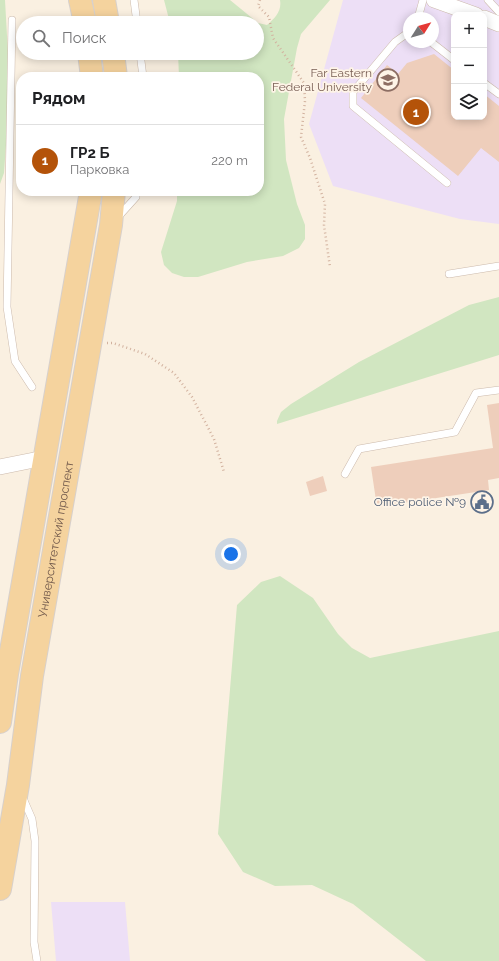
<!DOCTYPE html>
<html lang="ru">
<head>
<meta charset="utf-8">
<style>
	:root { --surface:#fff; --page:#f2f2f2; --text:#202124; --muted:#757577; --line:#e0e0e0; --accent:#b45309 }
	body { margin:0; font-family:Raleway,sans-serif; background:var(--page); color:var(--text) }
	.controls { position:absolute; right:12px; top:12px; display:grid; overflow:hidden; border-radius:8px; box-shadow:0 2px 10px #0003 }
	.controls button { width:36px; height:36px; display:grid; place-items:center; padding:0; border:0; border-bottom:1px solid var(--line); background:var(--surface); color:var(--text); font:20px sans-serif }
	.compass { position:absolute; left:403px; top:12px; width:36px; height:36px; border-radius:50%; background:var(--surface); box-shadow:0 2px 10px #0003; rotate:53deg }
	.you { position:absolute; left:231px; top:554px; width:14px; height:14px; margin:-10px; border:3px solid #fff; border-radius:50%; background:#1a73e8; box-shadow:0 0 0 6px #1a73e833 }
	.badge { display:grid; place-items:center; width:26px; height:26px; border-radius:50%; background:var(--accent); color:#fff; font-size:13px; font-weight:700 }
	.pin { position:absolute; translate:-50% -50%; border:2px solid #fff; box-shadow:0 1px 4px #0006 }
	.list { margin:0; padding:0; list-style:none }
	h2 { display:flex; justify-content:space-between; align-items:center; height:52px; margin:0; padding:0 16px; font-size:17px }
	h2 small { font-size:13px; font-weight:400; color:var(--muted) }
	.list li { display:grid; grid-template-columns:26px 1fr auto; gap:12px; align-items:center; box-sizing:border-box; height:72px; padding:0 16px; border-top:1px solid var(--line) }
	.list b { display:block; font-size:15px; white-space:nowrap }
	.list p { margin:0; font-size:13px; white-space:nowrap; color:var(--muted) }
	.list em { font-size:13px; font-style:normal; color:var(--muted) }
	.icon { flex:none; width:22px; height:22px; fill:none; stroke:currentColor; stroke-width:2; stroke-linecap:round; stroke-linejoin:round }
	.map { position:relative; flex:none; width:499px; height:961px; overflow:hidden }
	.search { position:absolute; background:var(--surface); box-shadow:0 2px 10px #0003; left:16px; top:16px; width:248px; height:44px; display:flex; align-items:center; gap:10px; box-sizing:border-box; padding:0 14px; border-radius:22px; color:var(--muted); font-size:15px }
	.panel { position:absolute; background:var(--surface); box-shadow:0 2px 10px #0003; left:16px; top:72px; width:248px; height:124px; border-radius:16px }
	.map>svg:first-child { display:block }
	.education { fill:#eddff6; fill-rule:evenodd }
	.green { fill:#d1e6c1 }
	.building { fill:#eecebb }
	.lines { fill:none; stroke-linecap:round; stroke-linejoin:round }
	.lane-casing { stroke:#ccbaac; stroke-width:8 }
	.street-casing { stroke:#ccbaac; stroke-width:16 }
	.primary-casing { stroke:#d7d0cc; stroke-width:24 }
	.path { stroke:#d2b29f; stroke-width:2.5; stroke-dasharray:1 3; stroke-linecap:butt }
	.lane { stroke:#fff; stroke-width:7 }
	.street { stroke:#fff; stroke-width:15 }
	.primary { stroke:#f5d39e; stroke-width:22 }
	.labels { text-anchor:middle; stroke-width:3.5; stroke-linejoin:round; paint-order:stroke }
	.education-label { font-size:12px; fill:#785e54; stroke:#fef4e7; text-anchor:end }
	.service-label { font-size:12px; fill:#4e5e75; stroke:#fef4e7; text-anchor:end }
	.street-label { font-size:12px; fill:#6f574a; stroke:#fef4e7 }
</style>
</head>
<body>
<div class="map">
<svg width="499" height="961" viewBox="0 0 499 961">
	<rect width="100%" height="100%" fill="#faf0e1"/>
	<!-- education -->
	<path class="education" d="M 343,0 L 499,0 L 499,224 L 460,219 L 333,186 L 309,124 ZM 454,15 L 484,15 L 484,117 L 454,117 ZM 409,18 L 433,18 L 433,42 L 409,42 Z
		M 51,902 L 125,902 L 130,961 L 56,961 Z"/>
	<!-- green -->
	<path class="green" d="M 0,0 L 5,0 L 10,89 L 4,173 L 0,184 Z
		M 164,0 L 230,0 L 258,23 L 267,25 C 275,18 282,11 280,0 L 330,0 L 301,34 L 297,48 L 284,119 L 286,160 L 297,204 L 305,225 L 305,239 L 299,248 L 283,256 L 247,262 L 198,277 L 184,277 L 172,273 L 164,265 L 161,252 L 177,201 L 177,191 L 259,191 L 259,77 L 179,77 L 178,53 L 257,53 L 257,23 L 170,23 Z
		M 499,297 L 499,355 L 277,424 L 277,421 L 281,412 L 291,404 L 359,362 L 469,305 Z
		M 280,576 L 313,598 L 338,634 L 352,648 L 370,658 L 499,631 L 499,961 L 426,961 L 353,904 L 312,885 L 275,886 L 243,872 L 218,834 L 237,605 L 261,582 Z"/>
	<!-- building -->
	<path class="building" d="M 434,54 L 454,70 L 454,117 L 484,117 L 484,94 L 499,106 L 499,162 L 481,148 L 458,176 L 361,98 L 387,65 L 398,74 L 407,63 Z
		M 499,403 L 499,478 L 488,480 L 489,490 L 377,507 L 371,467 L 493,448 L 487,405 Z
		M 323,476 L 327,491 L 310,496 L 306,482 Z"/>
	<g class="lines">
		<!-- lane casing -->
		<g class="lane-casing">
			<path id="lane" d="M 134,0 L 137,23
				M 488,0 L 499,12
				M 418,18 L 423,0
				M 12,20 L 7,307 L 15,361 L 32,387
				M 409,32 L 395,42 L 353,92 L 353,106 L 447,183
				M 431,42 L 454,60
				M 140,53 L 143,77
				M 484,83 L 499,94
				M 118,217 L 136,197 L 136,191
				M 449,274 L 499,266
				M 345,474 L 359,449 L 455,432 L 476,393 L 499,390
				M 22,796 L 32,819 L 35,841 L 34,942 L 37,961"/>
		</g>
		<!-- street casing -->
		<g class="street-casing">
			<path id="street" d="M 434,0 L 476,15
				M 484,18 L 499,24
				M 0,467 L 44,458"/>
		</g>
		<!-- primary casing -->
		<g class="primary-casing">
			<g id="primary">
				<path d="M 80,0 L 85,23"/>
				<path d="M 104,0 L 108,23"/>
				<path d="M 89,53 L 92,77"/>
				<path d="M 113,53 L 116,77"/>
				<path d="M 0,722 L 7,674 L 91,191"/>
				<path id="s1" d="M 0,889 L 18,785 L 32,676 L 111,225 L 114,191"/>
			</g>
		</g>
		<!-- path -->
		<path class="path" d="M 260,0 L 258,6 L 269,17 L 273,38 L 304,83 L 305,101 L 301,137 L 310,158 L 325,204 L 324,225 L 330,267
			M 107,343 L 113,343 L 145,354 L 174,373 L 192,397 L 214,439 L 224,472"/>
		<!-- lane -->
		<use href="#lane" class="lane"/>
		<!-- street -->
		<use href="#street" class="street"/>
		<!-- primary -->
		<use href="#primary" class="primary"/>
	</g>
	<!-- icons -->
	<defs>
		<g id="university-ring" transform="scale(1.15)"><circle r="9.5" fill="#fef4e7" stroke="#8d6e63" stroke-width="1.5"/><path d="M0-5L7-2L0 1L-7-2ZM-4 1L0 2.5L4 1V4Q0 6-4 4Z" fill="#8d6e63"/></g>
		<g id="civic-ring" transform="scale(1.15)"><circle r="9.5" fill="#fef4e7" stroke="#5c6f8a" stroke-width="1.5"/><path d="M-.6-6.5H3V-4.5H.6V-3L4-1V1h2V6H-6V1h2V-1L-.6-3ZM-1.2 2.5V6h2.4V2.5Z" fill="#5c6f8a"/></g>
	</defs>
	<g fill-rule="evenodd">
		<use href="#university-ring" x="388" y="80"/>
		<use href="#civic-ring" x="482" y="502"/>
	</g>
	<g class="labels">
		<!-- education labels -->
		<g class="education-label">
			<text x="372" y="77">Far Eastern<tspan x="372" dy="14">Federal University</tspan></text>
		</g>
		<!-- service labels -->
		<g class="service-label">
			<text x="466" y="506">Office police №9</text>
		</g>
		<!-- street labels -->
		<g class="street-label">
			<text dy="4" stroke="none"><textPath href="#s1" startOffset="354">Университетский проспект</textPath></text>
		</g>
	</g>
</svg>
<div class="controls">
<button>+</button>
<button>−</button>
<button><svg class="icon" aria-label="layers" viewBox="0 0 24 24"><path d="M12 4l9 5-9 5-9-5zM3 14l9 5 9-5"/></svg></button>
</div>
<svg class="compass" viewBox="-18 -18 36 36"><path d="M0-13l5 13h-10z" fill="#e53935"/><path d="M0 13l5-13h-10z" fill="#757577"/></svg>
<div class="you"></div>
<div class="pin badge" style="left:416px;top:112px">1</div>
<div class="search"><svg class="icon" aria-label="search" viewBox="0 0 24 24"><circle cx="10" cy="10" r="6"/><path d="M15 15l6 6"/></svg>Поиск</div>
<section class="panel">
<h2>Рядом<small></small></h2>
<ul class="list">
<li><span class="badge">1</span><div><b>ГР2 Б</b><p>Парковка</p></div><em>220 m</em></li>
</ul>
</section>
</div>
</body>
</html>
